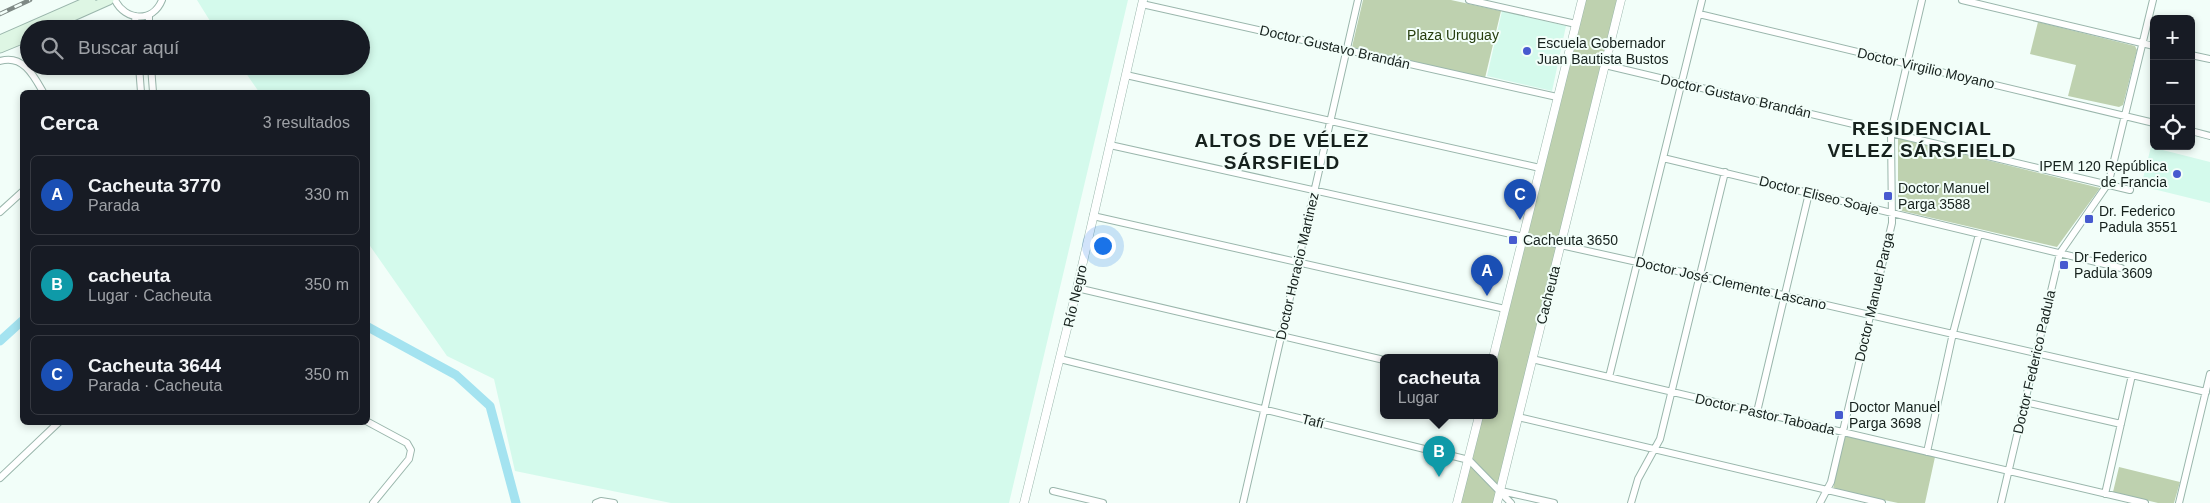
<!DOCTYPE html>
<html lang="es">
<head>
<meta charset="utf-8">
<style>
	:root { --surface:#171b24; --page:#242831; --text:#f1f3f6; --muted:#9ea1a6; --line:#363941; --accent:#2563eb }
	body { margin:0; font-family:Arial,sans-serif; background:var(--page); color:var(--text) }
	.controls { position:absolute; right:15px; top:15px; display:grid; overflow:hidden; border-radius:8px; box-shadow:0 2px 8px #0003 }
	.controls button { width:45px; height:45px; display:grid; place-items:center; padding:0; border:0; border-bottom:1px solid var(--line); background:var(--surface); color:var(--text); font:25px sans-serif }
	.you { position:absolute; left:1102px; top:245px; width:18px; height:18px; margin:-12px; border:4px solid #fff; border-radius:50%; background:#1a73e8; box-shadow:0 0 0 8px #1a73e833 }
	.badge { display:grid; place-items:center; width:32px; height:32px; border-radius:50%; background:var(--accent); color:#fff; font-size:16px; font-weight:700 }
	.pin { position:absolute; translate:-50% -41px; filter:drop-shadow(0 1px 2px #0008) }
	.pin::after { content:''; position:absolute; top:26px; width:18px; height:15px; background:inherit; clip-path:polygon(0 0,100% 0,50% 100%) }
	.popup { position:absolute; left:1380px; top:354px; width:118px; height:65px; box-sizing:border-box; display:grid; place-content:center; border-radius:8px; background:var(--surface); filter:drop-shadow(0 1px 4px #0005); font-size:16px; white-space:nowrap; color:var(--muted) }
	.popup b { font-size:19px; color:var(--text) }
	.popup::after { content:''; position:absolute; left:50%; top:100%; margin-left:-10px; border:10px solid transparent; border-top-color:var(--surface) }
	.list { margin:0; padding:0; list-style:none }
	h2 { display:flex; justify-content:space-between; align-items:center; height:65px; margin:0; padding:0 20px; font-size:21px }
	h2 small { font-size:16px; font-weight:400; color:var(--muted) }
	.list li { display:grid; grid-template-columns:32px 1fr auto; gap:15px; align-items:center; box-sizing:border-box; height:80px; margin:0 10px 10px; padding:0 10px; border:1px solid var(--line); border-radius:8px }
	.list b { display:block; font-size:19px; white-space:nowrap }
	.list p { margin:0; font-size:16px; white-space:nowrap; color:var(--muted) }
	.list em { font-size:16px; font-style:normal; color:var(--muted) }
	.icon { flex:none; width:28px; height:28px; fill:none; stroke:currentColor; stroke-width:2; stroke-linecap:round; stroke-linejoin:round }
	.map { position:relative; flex:none; width:2210px; height:503px; overflow:hidden }
	.search { position:absolute; background:var(--surface); box-shadow:0 2px 8px #0003; left:20px; top:20px; width:350px; height:55px; display:flex; align-items:center; gap:12px; box-sizing:border-box; padding:0 18px; border-radius:28px; color:var(--muted); font-size:19px }
	.panel { position:absolute; background:var(--surface); box-shadow:0 2px 8px #0003; left:20px; top:90px; width:350px; height:335px; border-radius:8px }
	.map>svg:first-child { display:block }
	.built { fill:#d4faec }
	.green { fill:#bed1af }
	.lines { fill:none; stroke-linecap:round; stroke-linejoin:round }
	.canal { stroke:#a4e3f0; stroke-width:9 }
	.minor-casing { stroke:#9ab6ac; stroke-width:8 }
	.tertiary-casing { stroke:#9ab6ac; stroke-width:9 }
	.secondary-casing { stroke:#9ab6ac; stroke-width:11 }
	.minor { stroke:#fff; stroke-width:6 }
	.tertiary { stroke:#fff; stroke-width:8 }
	.secondary { stroke:#def6e4; stroke-width:9 }
	.rail-casing { stroke:#7e8985; stroke-width:4.5 }
	.rail { stroke:#f2fef9; stroke-width:2.5; stroke-dasharray:8; stroke-linecap:butt }
	.poi-dot { fill:#475acf; stroke:#f2fef9; stroke-width:2 }
	.labels { text-anchor:middle; stroke-width:4; stroke-linejoin:round; paint-order:stroke }
	.park-label { font-size:14px; fill:#263d0d; stroke:#f2fef9 }
	.poi-label { font-size:14px; fill:#16211d; stroke:#f2fef9; text-anchor:start }
	.street-label { font-size:14px; fill:#16211d; stroke:#f2fef9 }
	.district-label { font-size:19px; font-weight:bold; letter-spacing:1px; fill:#16211d; stroke:#f2fef9 }
</style>
</head>
<body>
<div class="map">
<svg width="2210" height="503" viewBox="0 0 2210 503">
	<rect width="100%" height="100%" fill="#f2fef9"/>
	<!-- built -->
	<path class="built" d="M 197,0 L 1128,0 L 1009,503 L 671,503 L 515,471 L 494,379 L 447,356 L 368,243 L 368,92 L 259,92 L 241,66 L 361,66 L 361,29 L 215,29 Z
		M 1502,11 L 1566,26 L 1552,91 L 1487,76 Z
		M 2151,147 L 2210,162 L 2210,203 L 2141,186 Z"/>
	<!-- green -->
	<path class="green" d="M 1363,0 L 1451,0 L 1501,11 L 1485,78 L 1352,47 Z
		M 1582,0 L 1621,0 L 1497,503 L 1457,503 L 1479,416 L 1494,416 L 1494,358 Z
		M 2038,22 L 2135,46 L 2137,50 L 2123,105 L 2119,107 L 2068,96 L 2076,65 L 2030,54 Z
		M 1898,138 L 2100,188 L 2057,247 L 1898,210 Z
		M 1844,435 L 1935,457 L 1925,503 L 1898,503 L 1833,489 Z
		M 2119,467 L 2180,482 L 2174,503 L 2158,503 L 2113,492 Z"/>
	<g class="lines">
		<!-- canal -->
		<path class="canal" d="M 368,327 L 456,375 L 490,406 L 516,503
			M 0,341 L 22,321"/>
		<!-- minor casing -->
		<g class="minor-casing">
			<path id="minor" d="M 115,0 C 125,21 153,23 162,0
				M 1469,0 L 1576,24
				M 1962,0 L 2154,46
				M 1142,4 L 1557,97
				M 1699,14 L 2154,123
				M 149,15 L 149,29
				M 135,16 L 136,29
				M 2191,55 L 2210,59
				M 0,61 C 23,54 34,76 43,92
				M 1605,65 L 2130,190
				M 139,66 L 141,92
				M 151,66 L 153,92
				M 1126,75 L 1540,168
				M 2191,131 L 2210,136
				M 1110,145 L 1700,276 L 2206,392
				M 1663,158 L 2121,268
				M 0,212 L 22,192
				M 1093,216 L 1505,309
				M 1077,288 L 1384,360
				M 1060,359 L 1469,460 L 1511,503
				M 1532,359 L 2145,503
				M 1609,377 L 1702,0
				M 2025,402 L 2121,424
				M 1757,412 L 1809,193
				M 1518,417 L 1882,503
				M 368,422 L 407,443 L 411,450 L 409,459 L 373,503
				M 1927,452 L 1953,333 L 1979,234
				M 0,478 L 59,422
				M 1053,491 L 1103,503
				M 1501,491 L 1554,503
				M 2105,494 L 2132,375
				M 596,503 L 601,501 L 614,503
				M 1243,503 L 1358,0
				M 1631,503 L 1638,479 L 1660,439 L 1725,172
				M 1820,503 L 1831,482 L 1892,223 L 1891,132 L 1922,0
				M 2001,503 L 2060,253 L 2107,185 L 2110,177 L 2153,0
				M 2179,503 L 2210,374"/>
		</g>
		<!-- tertiary casing -->
		<g class="tertiary-casing">
			<path id="tertiary" d="M 1493,358 L 1582,0
				M 1024,503 L 1077,288 L 1143,0
				M 1457,503 L 1479,416
				M 1497,503 L 1621,0"/>
		</g>
		<!-- secondary casing -->
		<g class="secondary-casing">
			<path id="secondary" d="M 44,29 L 109,0
				M 0,40 L 91,0
				M 0,48 L 29,36"/>
		</g>
		<!-- minor -->
		<use href="#minor" class="minor"/>
		<!-- tertiary -->
		<use href="#tertiary" class="tertiary"/>
		<!-- secondary -->
		<use href="#secondary" class="secondary"/>
		<!-- rail casing -->
		<g class="rail-casing">
			<path id="rail" d="M 0,14 L 30,0"/>
		</g>
		<!-- rail -->
		<use href="#rail" class="rail"/>
	</g>
	<!-- markers -->
	<g class="poi-dot">
		<circle cx="1527" cy="51" r="5"/>
		<circle cx="2177" cy="174" r="5"/>
		<rect x="1883" y="191" width="10" height="10" rx="2.5"/>
		<rect x="2084" y="214" width="10" height="10" rx="2.5"/>
		<rect x="1508" y="235" width="10" height="10" rx="2.5"/>
		<rect x="2059" y="260" width="10" height="10" rx="2.5"/>
		<rect x="1834" y="410" width="10" height="10" rx="2.5"/>
	</g>
	<g class="labels">
		<!-- park labels -->
		<g class="park-label">
			<text x="1453" y="40">Plaza Uruguay</text>
		</g>
		<!-- poi labels -->
		<g class="poi-label">
			<text x="1537" y="48">Escuela Gobernador<tspan x="1537" dy="16">Juan Bautista Bustos</tspan></text>
			<text x="2167" y="171" text-anchor="end">IPEM 120 República<tspan x="2167" dy="16">de Francia</tspan></text>
			<text x="1898" y="193">Doctor Manuel<tspan x="1898" dy="16">Parga 3588</tspan></text>
			<text x="2099" y="216">Dr. Federico<tspan x="2099" dy="16">Padula 3551</tspan></text>
			<text x="1523" y="245">Cacheuta 3650</text>
			<text x="2074" y="262">Dr Federico<tspan x="2074" dy="16">Padula 3609</tspan></text>
			<text x="1849" y="412">Doctor Manuel<tspan x="1849" dy="16">Parga 3698</tspan></text>
		</g>
		<!-- street labels -->
		<g class="street-label">
			<text transform="translate(1335 47) rotate(13)" y="5">Doctor Gustavo Brandán</text>
			<text transform="translate(1926 68) rotate(13)" y="5">Doctor Virgilio Moyano</text>
			<text transform="translate(1736 96) rotate(13)" y="5">Doctor Gustavo Brandán</text>
			<text transform="translate(1819 195) rotate(14)" y="5">Doctor Eliseo Soaje</text>
			<text transform="translate(1297 266) rotate(-77)" y="5">Doctor Horacio Martinez</text>
			<text transform="translate(1731 283) rotate(13)" y="5">Doctor José Clemente Lascano</text>
			<text transform="translate(1548 295) rotate(-76)" y="5">Cacheuta</text>
			<text transform="translate(1075 296) rotate(-77)" y="5">Río Negro</text>
			<text transform="translate(1874 297) rotate(-77)" y="5">Doctor Manuel Parga</text>
			<text transform="translate(2034 362) rotate(-77)" y="5">Doctor Federico Padula</text>
			<text transform="translate(1765 414) rotate(13)" y="5">Doctor Pastor Taboada</text>
			<text transform="translate(1313 421) rotate(14)" y="5">Tafí</text>
		</g>
		<!-- district labels -->
		<g class="district-label">
			<text x="1922" y="135">RESIDENCIAL<tspan x="1922" dy="22">VELEZ SÁRSFIELD</tspan></text>
			<text x="1282" y="147">ALTOS DE VÉLEZ<tspan x="1282" dy="22">SÁRSFIELD</tspan></text>
		</g>
	</g>
</svg>
<div class="controls">
<button>+</button>
<button>−</button>
<button><svg class="icon" aria-label="locate" viewBox="0 0 24 24"><circle cx="12" cy="12" r="6"/><path d="M12 2v4M12 18v4M2 12h4M18 12h4"/></svg></button>
</div>
<div class="you"></div>
<div class="pin badge" style="left:1487px;top:296px;background:#1a4fb4">A</div>
<div class="pin badge" style="left:1439px;top:477px;background:#0f9aa8">B</div>
<div class="popup"><b>cacheuta</b>Lugar</div>
<div class="pin badge" style="left:1520px;top:220px;background:#1a4fb4">C</div>
<div class="search"><svg class="icon" aria-label="search" viewBox="0 0 24 24"><circle cx="10" cy="10" r="6"/><path d="M15 15l6 6"/></svg>Buscar aquí</div>
<section class="panel">
<h2>Cerca<small>3 resultados</small></h2>
<ul class="list">
<li><span class="badge" style="background:#1a4fb4">A</span><div><b>Cacheuta 3770</b><p>Parada</p></div><em>330 m</em></li>
<li><span class="badge" style="background:#0f9aa8">B</span><div><b>cacheuta</b><p>Lugar · Cacheuta</p></div><em>350 m</em></li>
<li><span class="badge" style="background:#1a4fb4">C</span><div><b>Cacheuta 3644</b><p>Parada · Cacheuta</p></div><em>350 m</em></li>
</ul>
</section>
</div>
</body>
</html>
